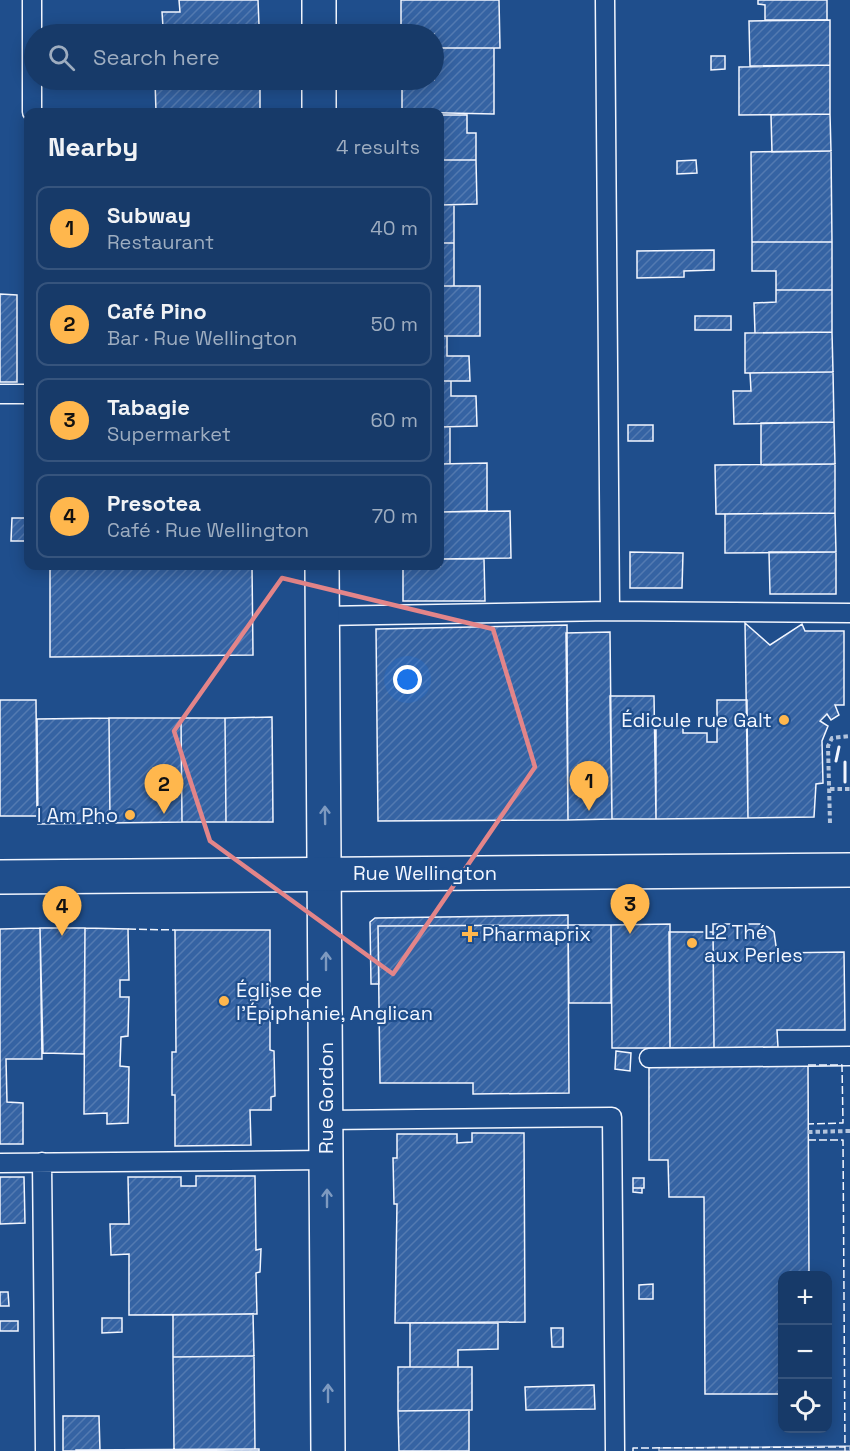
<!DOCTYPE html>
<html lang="en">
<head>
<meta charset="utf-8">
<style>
	:root { --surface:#173a69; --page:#20416f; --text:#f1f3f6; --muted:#9eadc0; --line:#36547d; --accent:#ffb74d }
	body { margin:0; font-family:"Space Grotesk",sans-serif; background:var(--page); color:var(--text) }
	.controls { position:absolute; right:18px; bottom:18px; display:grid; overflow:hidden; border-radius:12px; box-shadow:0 3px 15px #0003 }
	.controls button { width:54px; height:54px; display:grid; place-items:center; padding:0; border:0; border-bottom:2px solid var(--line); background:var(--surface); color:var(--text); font:30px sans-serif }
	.you { position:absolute; left:408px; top:680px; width:21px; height:21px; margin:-15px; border:4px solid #fff; border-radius:50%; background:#1a73e8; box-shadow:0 0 0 9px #1a73e833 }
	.badge { display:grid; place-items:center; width:39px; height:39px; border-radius:50%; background:var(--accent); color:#111; font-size:20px; font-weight:700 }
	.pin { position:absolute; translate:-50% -50px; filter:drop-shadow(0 2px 3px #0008) }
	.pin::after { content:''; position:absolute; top:32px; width:21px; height:18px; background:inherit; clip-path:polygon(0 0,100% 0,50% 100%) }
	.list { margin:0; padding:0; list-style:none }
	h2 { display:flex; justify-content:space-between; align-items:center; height:78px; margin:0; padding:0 24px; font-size:26px }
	h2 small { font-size:20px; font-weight:400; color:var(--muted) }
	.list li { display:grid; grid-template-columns:39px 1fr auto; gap:18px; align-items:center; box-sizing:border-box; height:84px; margin:0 12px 12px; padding:0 12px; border:2px solid var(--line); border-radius:12px }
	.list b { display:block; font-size:22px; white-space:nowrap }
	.list p { margin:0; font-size:20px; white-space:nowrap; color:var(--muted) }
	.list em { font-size:20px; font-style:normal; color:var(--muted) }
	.icon { flex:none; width:33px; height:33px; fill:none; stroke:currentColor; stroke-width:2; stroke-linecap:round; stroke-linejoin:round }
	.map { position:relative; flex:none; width:850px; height:1451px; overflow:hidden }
	.search { position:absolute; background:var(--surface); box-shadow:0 3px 15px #0003; left:24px; top:24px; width:420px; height:66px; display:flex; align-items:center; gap:15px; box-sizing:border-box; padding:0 21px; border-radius:33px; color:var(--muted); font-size:22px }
	.panel { position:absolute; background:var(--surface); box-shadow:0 3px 15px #0003; left:24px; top:108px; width:420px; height:462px; border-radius:12px }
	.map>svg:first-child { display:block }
	.parking { fill:#305b95; stroke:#a8bbd7; stroke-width:1.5 }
	.building { fill:url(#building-hatch); stroke:#f2f6ff; stroke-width:1.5 }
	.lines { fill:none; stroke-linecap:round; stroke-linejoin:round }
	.lane-casing { stroke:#f2f6ff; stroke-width:21 }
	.street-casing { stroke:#f2f6ff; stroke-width:36 }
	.secondary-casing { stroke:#f2f6ff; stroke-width:36 }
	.path { stroke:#b3c4dc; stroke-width:4; stroke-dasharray:4.5 3; stroke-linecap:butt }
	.lane { stroke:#1f4e8c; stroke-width:18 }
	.street { stroke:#1f4e8c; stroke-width:33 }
	.secondary { stroke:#1f4e8c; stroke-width:33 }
	.fence { stroke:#f2f6ff; stroke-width:1.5; stroke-dasharray:8 3; stroke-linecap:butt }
	.wall { stroke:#f2f6ff; stroke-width:3 }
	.oneway { stroke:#7e9ac0 }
	.marked { fill:none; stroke:#e38589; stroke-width:4.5; stroke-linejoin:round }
	.poi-dot { fill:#ffb74d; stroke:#1f4e8c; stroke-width:2 }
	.labels { text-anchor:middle; stroke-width:4.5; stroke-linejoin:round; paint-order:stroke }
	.poi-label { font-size:20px; fill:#f2f6ff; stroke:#1f4e8c; text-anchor:start }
	.street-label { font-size:20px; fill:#f2f6ff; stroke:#1f4e8c }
</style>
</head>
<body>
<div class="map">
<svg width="850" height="1451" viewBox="0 0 850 1451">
	<defs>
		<pattern id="building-hatch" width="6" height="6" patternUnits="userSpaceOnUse" patternTransform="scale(1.5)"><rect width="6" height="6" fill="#3563a3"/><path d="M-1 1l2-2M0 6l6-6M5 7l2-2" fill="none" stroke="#537ab1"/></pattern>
	</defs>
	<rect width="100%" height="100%" fill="#1f4e8c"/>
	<!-- parking -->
	<path class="parking" d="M 28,410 L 28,512 L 25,512 L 25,411 Z
		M 850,1446 L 850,1451 L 659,1451 L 659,1448 Z"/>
	<!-- building -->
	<path class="building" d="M 179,0 L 258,0 L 259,25 L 163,27 L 162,12 L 180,12 Z
		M 401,0 L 499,0 L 500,48 L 434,48 L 434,34 L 401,34 Z
		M 758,0 L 827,0 L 827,20 L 765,20 L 765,5 L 758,4 Z
		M 830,20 L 830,65 L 750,66 L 749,21 Z
		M 259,25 L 259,34 L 174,34 L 174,26 Z
		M 434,48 L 494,48 L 494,114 L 402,112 L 402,80 L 434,80 Z
		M 711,56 L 725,56 L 725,69 L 711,70 Z
		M 830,65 L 830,114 L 739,115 L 739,67 Z
		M 155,80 L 260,80 L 260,112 L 156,112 Z
		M 830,114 L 831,151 L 772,152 L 771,115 Z
		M 440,115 L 467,115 L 467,133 L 476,133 L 476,160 L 440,160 Z
		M 831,151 L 832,242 L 752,242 L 751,152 Z
		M 440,160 L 476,160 L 477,204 L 440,205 Z
		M 696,160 L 697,173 L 677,174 L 677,161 Z
		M 440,205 L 454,205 L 454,243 L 440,243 Z
		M 752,242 L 832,242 L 832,290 L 776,290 L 776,271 L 752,271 Z
		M 440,243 L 454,243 L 454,286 L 440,286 Z
		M 714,250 L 714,270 L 684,271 L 684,277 L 637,278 L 637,251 Z
		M 440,286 L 480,286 L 480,336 L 440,336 Z
		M 776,290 L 832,290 L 832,332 L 755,333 L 754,303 L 776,302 Z
		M 0,294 L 17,295 L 17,382 L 0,382 Z
		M 695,316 L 731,316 L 731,330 L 695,330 Z
		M 832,332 L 833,372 L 745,373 L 745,333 Z
		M 440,336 L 447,336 L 447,356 L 469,356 L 470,381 L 440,381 Z
		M 833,372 L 834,422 L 734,424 L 733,391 L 751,391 L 750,373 Z
		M 440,381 L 451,381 L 451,396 L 476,396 L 477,426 L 440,427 Z
		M 834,422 L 835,464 L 761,465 L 761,423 Z
		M 628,425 L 653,425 L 653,441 L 628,441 Z
		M 440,427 L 450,427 L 450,464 L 440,464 Z
		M 487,463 L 487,511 L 440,512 L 440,464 Z
		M 835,464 L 835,513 L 716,514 L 715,465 Z
		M 510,511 L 511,558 L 440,559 L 440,512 Z
		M 835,513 L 836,552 L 725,553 L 725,514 Z
		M 12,518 L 28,518 L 28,541 L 11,541 Z
		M 630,552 L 683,553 L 682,588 L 630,588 Z
		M 769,552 L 836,552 L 836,594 L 770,594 Z
		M 440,559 L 484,559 L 485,601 L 403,601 L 403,566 L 440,566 Z
		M 50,566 L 252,566 L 253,655 L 50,657 Z
		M 745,623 L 770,645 L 802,624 L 805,631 L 844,631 L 844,705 L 835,705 L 839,715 L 831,720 L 827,714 L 820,721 L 828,726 L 822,741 L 823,783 L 816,784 L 814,817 L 748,818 Z
		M 567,625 L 568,820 L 378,821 L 376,629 Z
		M 610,632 L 612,819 L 568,820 L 566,633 Z
		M 610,696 L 654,696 L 656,819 L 612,819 Z
		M 0,700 L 36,700 L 37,816 L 0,816 Z
		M 717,700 L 747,700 L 748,818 L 656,819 L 656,726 L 683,726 L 683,733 L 707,733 L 707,742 L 717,742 Z
		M 272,717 L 273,822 L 226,822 L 225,718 Z
		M 109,718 L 181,718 L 182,822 L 110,823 Z
		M 109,718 L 110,823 L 38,824 L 37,719 Z
		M 181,718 L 225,718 L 226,822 L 182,822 Z
		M 568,915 L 568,925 L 378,926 L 379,984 L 371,984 L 370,922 L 375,918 Z
		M 670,924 L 670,1048 L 612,1048 L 611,925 Z
		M 713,924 L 760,924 L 768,927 L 774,932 L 777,953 L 844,952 L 845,1030 L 777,1030 L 778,1047 L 714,1048 Z
		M 568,925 L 611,925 L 611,1003 L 569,1003 Z
		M 568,925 L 569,1093 L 473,1094 L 473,1083 L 380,1083 L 378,926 Z
		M 40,928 L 85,928 L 84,1054 L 43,1053 Z
		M 40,928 L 42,1059 L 6,1059 L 7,1102 L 23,1103 L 23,1144 L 0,1144 L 0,929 Z
		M 85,928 L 128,929 L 129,980 L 120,980 L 120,997 L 129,997 L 128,1036 L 121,1037 L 120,1066 L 129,1067 L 128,1123 L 107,1124 L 107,1113 L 84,1114 Z
		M 175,930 L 270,930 L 270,1050 L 274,1051 L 275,1096 L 271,1097 L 271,1110 L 250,1110 L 251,1145 L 175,1146 L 175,1095 L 172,1095 L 172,1052 L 176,1052 Z
		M 669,932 L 713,932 L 714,1048 L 670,1048 Z
		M 616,1051 L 631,1053 L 630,1071 L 615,1069 Z
		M 808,1065 L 809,1276 L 782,1276 L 782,1394 L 705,1394 L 704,1197 L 669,1197 L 668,1160 L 649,1160 L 649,1066 Z
		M 472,1133 L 524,1133 L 525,1322 L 395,1323 L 397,1204 L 394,1204 L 393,1158 L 397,1158 L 397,1134 L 457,1134 L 457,1143 L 472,1142 Z
		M 196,1176 L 255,1176 L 256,1250 L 261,1249 L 260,1272 L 256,1273 L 257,1314 L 129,1315 L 129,1254 L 111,1255 L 110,1224 L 129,1224 L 128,1177 L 181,1177 L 181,1186 L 196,1186 Z
		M 0,1177 L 24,1177 L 25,1223 L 0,1224 Z
		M 633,1178 L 644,1178 L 644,1188 L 633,1188 Z
		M 633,1188 L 642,1188 L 642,1193 L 633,1192 Z
		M 653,1284 L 653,1299 L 639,1299 L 639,1285 Z
		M 0,1292 L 8,1292 L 9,1306 L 0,1306 Z
		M 253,1314 L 254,1356 L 173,1357 L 173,1315 Z
		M 102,1318 L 122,1318 L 122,1332 L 102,1333 Z
		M 0,1321 L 18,1321 L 18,1331 L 0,1331 Z
		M 410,1323 L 498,1323 L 498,1349 L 458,1350 L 458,1367 L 410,1367 Z
		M 551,1328 L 563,1328 L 563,1347 L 552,1347 Z
		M 254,1356 L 255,1449 L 174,1450 L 173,1357 Z
		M 398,1367 L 472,1367 L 472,1410 L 398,1411 Z
		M 594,1385 L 595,1409 L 526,1410 L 525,1387 Z
		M 469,1410 L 469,1451 L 399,1451 L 398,1411 Z
		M 63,1416 L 99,1416 L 100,1451 L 63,1451 Z
		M 259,1449 L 259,1451 L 76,1451 L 76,1450 Z"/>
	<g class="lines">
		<!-- lane casing -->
		<g class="lane-casing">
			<path id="lane" d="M 32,0 L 32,112
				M 605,0 L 610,611
				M 0,394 L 28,394
				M 322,616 L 610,611 L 850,613
				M 649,1058 L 850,1056
				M 326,1120 L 612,1117 L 615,1451
				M 42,1162 L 45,1451
				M 0,1163 L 326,1160"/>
		</g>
		<!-- street casing -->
		<g class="street-casing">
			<path id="street" d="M 319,0 L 319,34
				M 319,80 L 319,112
				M 322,566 L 328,1451"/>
		</g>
		<!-- secondary casing -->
		<g class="secondary-casing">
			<path id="secondary" d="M 0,877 L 850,870"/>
		</g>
		<!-- path -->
		<path class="path" d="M 830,789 L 850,789
			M 830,823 L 828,746 L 832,738 L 850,736
			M 808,1132 L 850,1131"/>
		<!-- lane -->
		<use href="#lane" class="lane"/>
		<!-- street -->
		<use href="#street" class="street"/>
		<!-- secondary -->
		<use href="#secondary" class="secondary"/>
		<!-- fence -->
		<path class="fence" d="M 128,929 L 175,930
			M 808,1065 L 842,1065 L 843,1123 L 808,1124
			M 808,1140 L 843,1140 L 845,1451
			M 633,1451 L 633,1448 L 845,1447"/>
		<!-- wall -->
		<path class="wall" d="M 836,761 L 839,747
			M 845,762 L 845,782"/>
	</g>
	<!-- one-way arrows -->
	<defs><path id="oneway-shaft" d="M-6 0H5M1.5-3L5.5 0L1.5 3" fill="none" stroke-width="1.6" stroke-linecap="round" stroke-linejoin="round" transform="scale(1.5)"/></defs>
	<g class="oneway">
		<use href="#oneway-shaft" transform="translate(325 815) rotate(-91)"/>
		<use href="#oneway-shaft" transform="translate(326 961) rotate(-90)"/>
		<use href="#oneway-shaft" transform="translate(327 1198) rotate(-90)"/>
		<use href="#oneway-shaft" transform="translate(328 1393) rotate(-90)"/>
	</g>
	<!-- marked area -->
	<path class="marked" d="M 282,578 L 493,629 L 535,767 L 393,974 L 210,841 L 174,731 Z"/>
	<!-- markers -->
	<g class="poi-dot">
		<circle cx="784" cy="720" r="6"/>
		<circle cx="130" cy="815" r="6"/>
		<path d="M467 925h6v6h6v6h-6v6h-6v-6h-6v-6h6z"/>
		<circle cx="692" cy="943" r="6"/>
		<circle cx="224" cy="1001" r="6"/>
	</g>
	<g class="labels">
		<!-- poi labels -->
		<g class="poi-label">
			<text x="772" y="727" text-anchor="end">Édicule rue Galt</text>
			<text x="118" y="822" text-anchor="end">I Am Pho</text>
			<text x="704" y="939">L2 Thé<tspan x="704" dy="23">aux Perles</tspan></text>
			<text x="482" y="941">Pharmaprix</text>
			<text x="236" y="997">Église de<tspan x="236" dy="23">l'Épiphanie, Anglican</tspan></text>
		</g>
		<!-- street labels -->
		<g class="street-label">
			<text x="425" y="880">Rue Wellington</text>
			<text transform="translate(326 1098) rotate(-90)" y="7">Rue Gordon</text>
		</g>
	</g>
</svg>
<div class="controls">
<button>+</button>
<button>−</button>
<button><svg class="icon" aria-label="locate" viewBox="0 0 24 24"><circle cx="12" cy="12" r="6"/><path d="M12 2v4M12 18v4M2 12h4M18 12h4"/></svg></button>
</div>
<div class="you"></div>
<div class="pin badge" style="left:589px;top:811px">1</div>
<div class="pin badge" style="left:164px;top:814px">2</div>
<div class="pin badge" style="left:630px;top:934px">3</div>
<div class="pin badge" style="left:62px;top:936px">4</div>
<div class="search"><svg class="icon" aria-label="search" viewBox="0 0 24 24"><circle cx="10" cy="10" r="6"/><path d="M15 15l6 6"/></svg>Search here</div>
<section class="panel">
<h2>Nearby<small>4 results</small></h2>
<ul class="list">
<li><span class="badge">1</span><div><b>Subway</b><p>Restaurant</p></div><em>40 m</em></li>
<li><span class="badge">2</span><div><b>Café Pino</b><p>Bar · Rue Wellington</p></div><em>50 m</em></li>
<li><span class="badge">3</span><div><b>Tabagie</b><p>Supermarket</p></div><em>60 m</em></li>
<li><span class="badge">4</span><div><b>Presotea</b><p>Café · Rue Wellington</p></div><em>70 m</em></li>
</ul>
</section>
</div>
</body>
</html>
